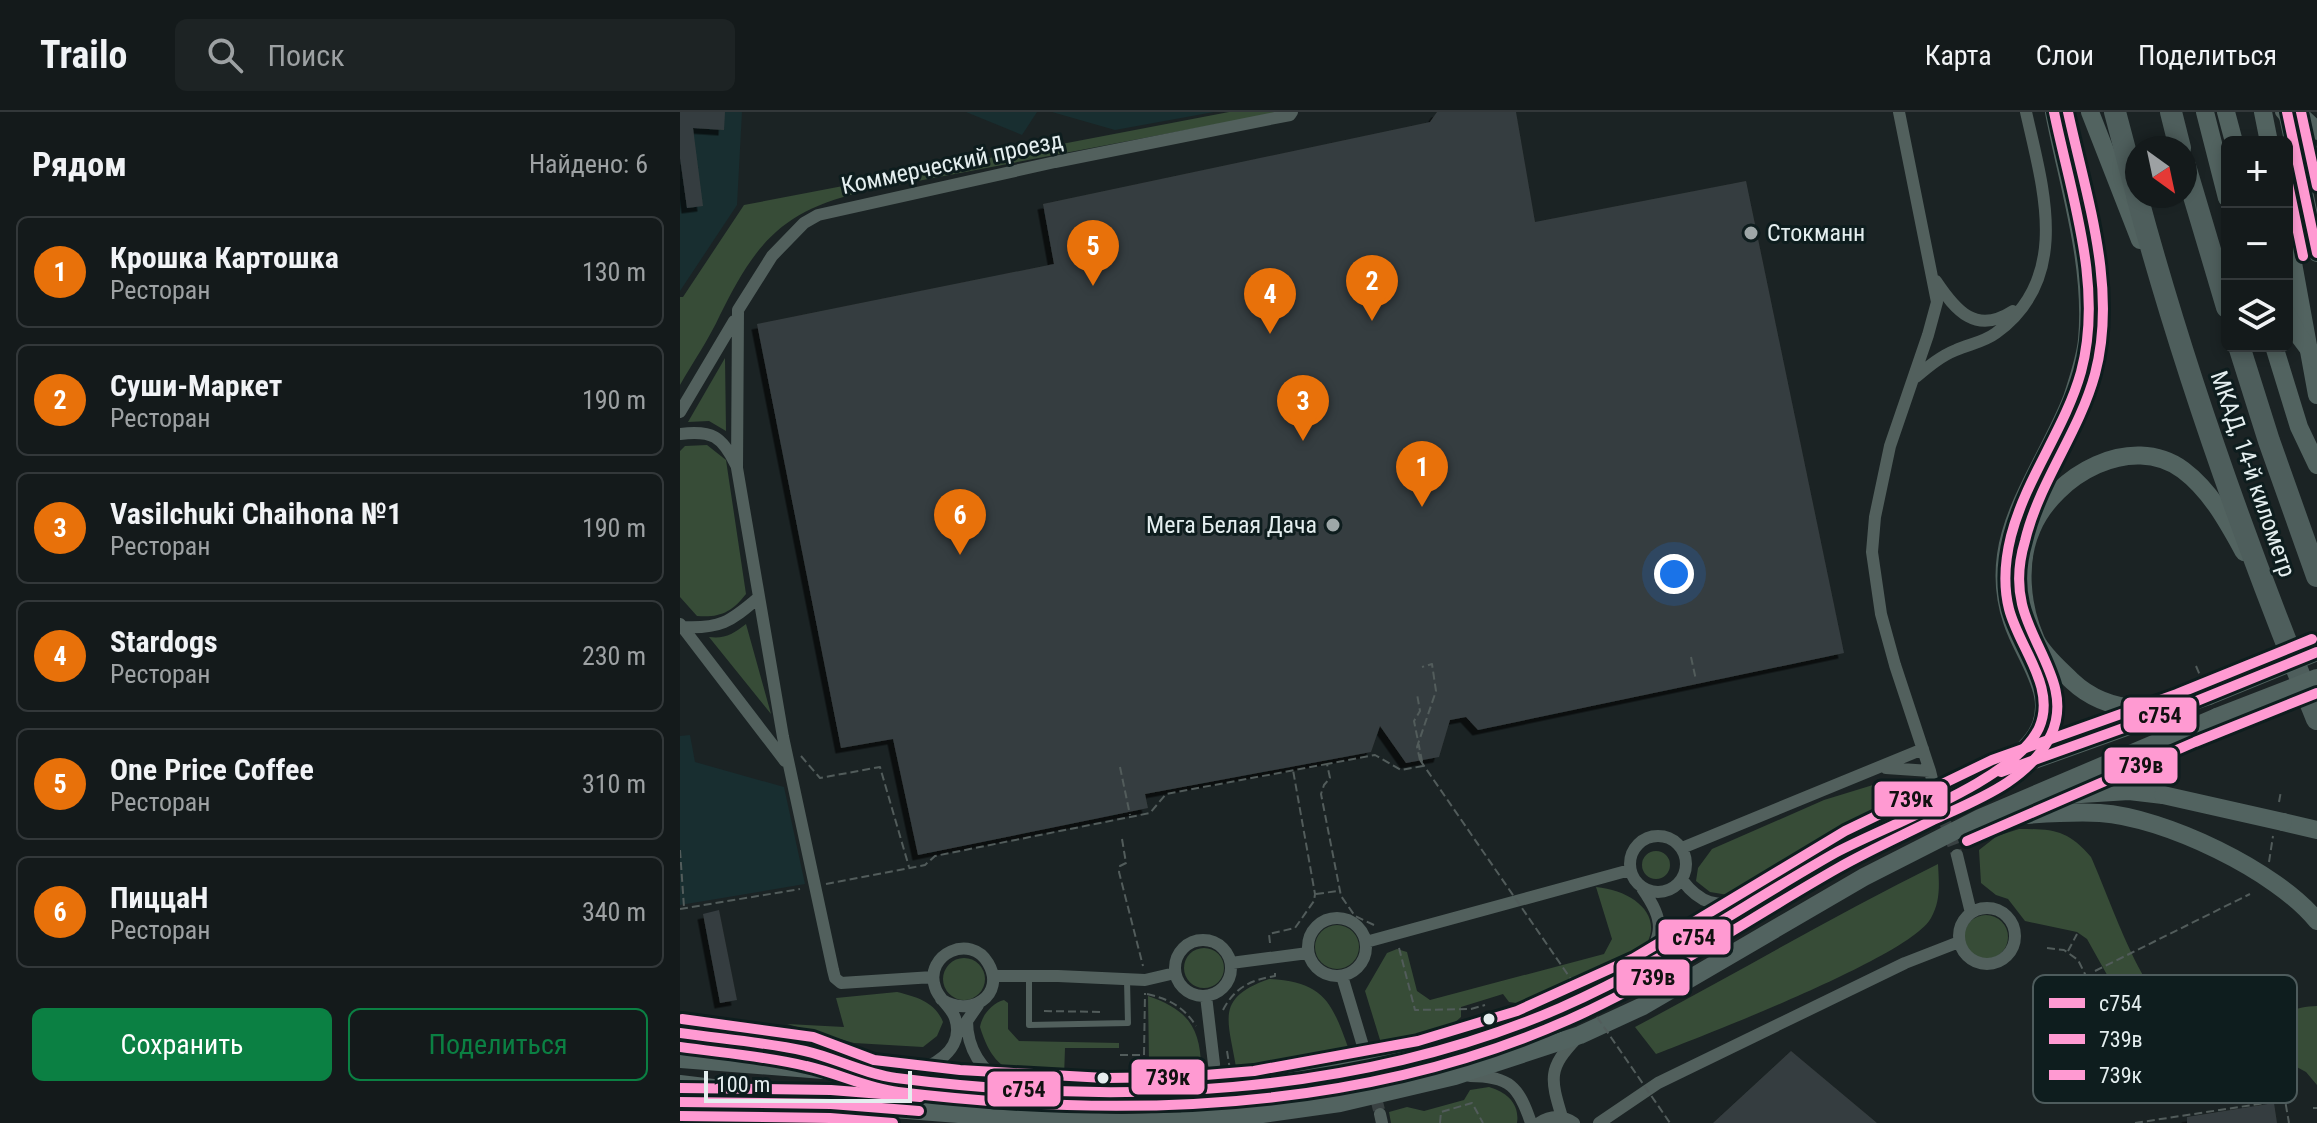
<!DOCTYPE html>
<html lang="ru">
<head>
<meta charset="utf-8">
<style>
	:root { --surface:#141a1b; --page:#1d2324; --text:#f1f3f6; --muted:#9da1a3; --line:#33383a; --accent:#0b8043 }
	body { margin:0; font-family:"Roboto Condensed",sans-serif; background:var(--page); color:var(--text) }
	.controls { position:absolute; right:24px; top:24px; display:grid; overflow:hidden; border-radius:12px; box-shadow:0 4px 12px #0003 }
	.controls button { width:72px; height:72px; display:grid; place-items:center; padding:0; border:0; border-bottom:2px solid var(--line); background:var(--surface); color:var(--text); font:40px sans-serif }
	.compass { position:absolute; left:1445px; top:24px; width:72px; height:72px; border-radius:50%; background:var(--surface); box-shadow:0 4px 12px #0003; rotate:147deg }
	.scale { position:absolute; left:24px; bottom:20px; width:208px; box-sizing:border-box; padding-left:8px; border:4px solid #e4eeef; border-top:0; font-size:22px; line-height:28px; white-space:nowrap; color:#e4eeef; -webkit-text-stroke:6px #0e1d1e; paint-order:stroke }
	.you { position:absolute; left:994px; top:462px; width:28px; height:28px; margin:-20px; border:6px solid #fff; border-radius:50%; background:#1a73e8; box-shadow:0 0 0 12px #1a73e833 }
	.badge { display:grid; place-items:center; width:52px; height:52px; border-radius:50%; background:var(--accent); color:#fff; font-size:26px; font-weight:700 }
	.pin { position:absolute; translate:-50% -66px; filter:drop-shadow(0 2px 4px #0008) }
	.pin::after { content:''; position:absolute; top:42px; width:28px; height:24px; background:inherit; clip-path:polygon(0 0,100% 0,50% 100%) }
	.list { margin:0; padding:0; list-style:none }
	h2 { display:flex; justify-content:space-between; align-items:center; height:104px; margin:0; padding:0 32px; font-size:34px }
	h2 small { font-size:26px; font-weight:400; color:var(--muted) }
	.list li { display:grid; grid-template-columns:52px 1fr auto; gap:24px; align-items:center; box-sizing:border-box; height:112px; margin:0 16px 16px; padding:0 16px; border:2px solid var(--line); border-radius:12px }
	.list b { display:block; font-size:30px; white-space:nowrap }
	.list p { margin:0; font-size:26px; white-space:nowrap; color:var(--muted) }
	.list em { font-size:26px; font-style:normal; color:var(--muted) }
	.actions { display:flex; gap:16px; padding:24px 32px }
	.actions a { flex:1; padding:18px 0; border:2px solid var(--accent); border-radius:12px; text-align:center; font-size:28px; color:var(--accent) }
	.actions .main { background:var(--accent); color:#fff }
	.icon { flex:none; width:44px; height:44px; fill:none; stroke:currentColor; stroke-width:2; stroke-linecap:round; stroke-linejoin:round }
	.map { position:relative; flex:none; width:1637px; height:1011px; overflow:hidden }
	header { display:flex; align-items:center; gap:48px; box-sizing:border-box; height:112px; padding:0 40px; background:var(--surface); border-bottom:2px solid var(--line) }
	header strong { font-size:38px }
	nav { display:flex; gap:44px; margin-inline-start:auto; font-size:28px }
	.search { width:560px; height:72px; background:var(--page); display:flex; align-items:center; gap:20px; box-sizing:border-box; padding:0 28px; border-radius:12px; color:var(--muted); font-size:30px }
	main { display:flex }
	aside { flex:1; background:var(--surface) }
	.map>svg:first-child { display:block }
	.built { fill:#182e30 }
	.green { fill:#374c37 }
	.building { fill:#363d3f; filter:url(#shadow) }
	.lines { fill:none; stroke-linecap:round; stroke-linejoin:round }
	.minor-tunnel { stroke:#394142; stroke-width:12; stroke-dasharray:12 6; stroke-linecap:butt }
	.path { stroke:#525c5b; stroke-width:2; stroke-dasharray:8 4; stroke-linecap:butt }
	.service { stroke:#52605d; stroke-width:6 }
	.minor { stroke:#52605d; stroke-width:12 }
	.secondary { stroke:#526360; stroke-width:18 }
	.trunk { stroke:#4e5e5c; stroke-width:22 }
	.path-bridge { stroke:#525c5b; stroke-width:2; stroke-dasharray:8 4; stroke-linecap:butt }
	.minor-bridge { stroke:#52605d; stroke-width:12 }
	.secondary-bridge { stroke:#526360; stroke-width:18 }
	.bus-1-casing { stroke:#0e1d1e; stroke-width:16 }
	.bus-2-casing { stroke:#0e1d1e; stroke-width:16 }
	.bus-3-casing { stroke:#0e1d1e; stroke-width:16 }
	.bus-1 { stroke:#ff9ad2; stroke-width:10 }
	.bus-2 { stroke:#ff9ad2; stroke-width:10 }
	.bus-3 { stroke:#ff9ad2; stroke-width:10 }
	.poi-dot { fill:#9ea7a8; stroke:#0e1d1e; stroke-width:3 }
	.bus-dot { fill:#e4eeef; stroke:#0e1d1e; stroke-width:3 }
	.labels { text-anchor:middle; stroke-width:6; stroke-linejoin:round; paint-order:stroke }
	.street-label { font-size:24px; fill:#e4eeef; stroke:#0e1d1e }
	.poi-label { font-size:24px; fill:#e4eeef; stroke:#0e1d1e; text-anchor:start }
	.key { fill:#0e1d1e; stroke:#4e5c5d; stroke-width:2 }
	.key-label { font-size:22px; fill:#e4eeef }
	.line-badge { stroke:#0e1d1e; stroke-width:3 }
	.pale-badge-label { font-size:22px; text-anchor:middle; font-weight:bold; fill:#111 }
</style>
</head>
<body>
<header>
<strong>Trailo</strong>
<div class="search"><svg class="icon" aria-label="search" viewBox="0 0 24 24"><circle cx="10" cy="10" r="6"/><path d="M15 15l6 6"/></svg>Поиск</div>
<nav><a>Карта</a><a>Слои</a><a>Поделиться</a></nav>
</header>
<main>
<aside>
<h2>Рядом<small>Найдено: 6</small></h2>
<ul class="list">
<li><span class="badge" style="background:#e8710a">1</span><div><b>Крошка Картошка</b><p>Ресторан</p></div><em>130 m</em></li>
<li><span class="badge" style="background:#e8710a">2</span><div><b>Суши-Маркет</b><p>Ресторан</p></div><em>190 m</em></li>
<li><span class="badge" style="background:#e8710a">3</span><div><b>Vasilchuki Chaihona №1</b><p>Ресторан</p></div><em>190 m</em></li>
<li><span class="badge" style="background:#e8710a">4</span><div><b>Stardogs</b><p>Ресторан</p></div><em>230 m</em></li>
<li><span class="badge" style="background:#e8710a">5</span><div><b>One Price Coffee</b><p>Ресторан</p></div><em>310 m</em></li>
<li><span class="badge" style="background:#e8710a">6</span><div><b>ПиццаН</b><p>Ресторан</p></div><em>340 m</em></li>
</ul>
<div class="actions"><a class="main">Сохранить</a><a>Поделиться</a></div>
</aside>
<div class="map">
<svg width="1637" height="1011" viewBox="0 0 1637 1011">
	<defs>
		<filter id="shadow"><feDropShadow dx="-5.5" dy="5.5" stdDeviation="0" flood-color="#0009"/></filter>
	</defs>
	<rect width="100%" height="100%" fill="#1b2324"/>
	<!-- built -->
	<path class="built" d="M 0,0 L 62,0 L 57,93 L 0,179 Z
		M 286,0 L 357,0 L 342,23 Z
		M 372,0 L 534,0 L 435,18 Z
		M 10,623 L 15,650 L 104,675 L 125,772 L 0,793 L 0,624 Z"/>
	<!-- green -->
	<path class="green" d="M 549,0 L 601,0 L 190,78 C 105,97 78,126 40,203 C 29,227 13,250 0,273 L 0,185 L 3,185 L 64,93 Z
		M 45,246 L 46,319 L 29,309 L 8,310 Z
		M 27,333 L 46,348 L 66,482 C 52,500 40,506 17,504 L 0,485 L 0,339 L 5,334 Z
		M 66,512 L 91,602 L 29,525 C 45,527 53,522 66,512 Z
		M 1206,669 L 1232,670 L 1239,679 L 1163,716 L 1048,783 L 1030,780 L 1016,769 L 1018,756 L 1032,737 L 1144,688 Z
		M 1339,717 C 1373,717 1388,718 1411,745 C 1430,787 1459,877 1494,903 C 1512,916 1544,916 1566,913 C 1591,909 1612,894 1637,894 L 1637,973 L 1626,960 L 1602,947 L 1500,963 L 1487,960 L 1478,954 L 1407,827 L 1397,820 L 1345,809 L 1328,787 L 1316,783 L 1301,771 L 1299,738 L 1317,724 Z
		M962 753a14 14 0 1 1 28 0a14 14 0 1 1-28 0Z
		M 1258,752 C 1259,771 1261,788 1251,806 C 1231,844 1025,923 976,942 L 955,915 C 1057,861 1155,803 1258,752 Z
		M 916,775 C 960,779 994,813 952,849 L 843,892 L 829,890 L 823,882 L 781,895 L 781,905 C 761,924 727,927 701,931 L 685,879 L 707,841 L 717,837 L 727,840 L 737,879 L 750,888 L 924,842 L 932,827 Z
		M1284 825a22 22 0 1 1 44 0a22 22 0 1 1-44 0Z
		M635 835a22 22 0 1 1 44 0a22 22 0 1 1-44 0Z
		M504 856a20 20 0 1 1 40 0a20 20 0 1 1-40 0Z
		M263 867a21 21 0 1 1 42 0a21 21 0 1 1-42 0Z
		M 589,867 C 644,870 652,890 669,938 L 556,955 C 548,907 535,886 589,867 Z
		M 217,880 C 237,885 255,890 263,910 L 257,924 L 243,935 L 174,931 L 107,912 L 164,915 L 156,886 Z
		M 468,884 C 506,897 521,914 521,957 L 479,961 L 454,957 L 451,954 L 453,950 L 469,949 Z
		M 324,888 L 328,891 L 328,917 L 339,929 L 439,931 L 439,936 L 385,936 L 384,966 C 338,964 315,964 300,915 C 302,903 312,891 324,888 Z
		M 809,975 C 827,980 840,992 837,1011 L 711,1011 L 709,1000 L 727,995 L 744,999 L 784,988 L 790,978 Z"/>
	<!-- building -->
	<path class="building" d="M 0,0 L 45,0 L 44,18 L 13,16 L 23,94 L 7,96 L 0,46 Z
		M 757,0 L 836,0 L 855,110 L 1066,69 L 1164,541 L 798,618 L 786,605 L 770,608 L 759,645 L 726,651 L 700,614 L 691,640 L 465,682 L 468,696 L 238,743 L 213,627 L 161,636 L 77,212 L 374,152 L 363,92 L 750,10 Z
		M 39,798 L 57,888 L 40,891 L 23,802 Z
		M 1111,939 L 1197,1011 L 1033,1011 Z
		M 1594,991 L 1597,1011 L 1507,1011 L 1507,1005 Z"/>
	<g class="lines">
		<!-- minor-tunnel -->
		<path class="minor-tunnel" d="M 1257,688 L 1277,743
			M 683,934 L 700,1002
			M 534,952 L 540,1011"/>
		<!-- path -->
		<path class="path" d="M 1011,545 L 1016,568
			M 1516,554 L 1522,568
			M 121,644 L 140,666 L 200,655 L 229,755
			M 740,648 L 737,635 L 756,579 L 752,552 L 742,555
			M 440,655 L 450,703
			M 1599,690 L 1601,679
			M 442,727 L 446,751 L 440,754 L 439,760 L 463,854
			M 0,738 L 4,795
			M 1589,750 L 1593,724
			M 146,772 L 245,753 L 255,744 L 470,701 L 486,682 L 647,652
			M 636,782 L 658,779
			M 0,797 L 120,777
			M 694,813 L 675,804 L 661,784 L 641,682 L 644,673 L 650,666 L 647,652 L 695,643 L 721,658 L 743,654 L 734,609 L 740,599 L 737,582
			M 590,831 L 589,822 L 615,816 L 634,789 L 635,782 L 613,658
			M 719,836 L 735,898 L 791,897 L 805,893
			M 1367,836 L 1384,838 L 1398,848 L 1442,936
			M 1388,839 L 1397,822
			M 1415,859 L 1570,782
			M 467,882 C 489,887 504,895 516,914
			M 543,898 C 555,875 571,868 595,864 L 595,861
			M 364,899 L 423,900
			M 547,939 L 550,958
			M 440,943 L 464,943 L 465,881
			M 1633,996 L 1637,996
			M 0,1007 L 62,1011
			M 760,1011 L 761,1000 L 792,991 L 803,1011
			M 1455,1011 L 1605,988 L 1609,1011"/>
		<!-- service -->
		<path class="service" d="M 349,863 L 349,913 L 448,911 L 447,868"/>
		<!-- minor -->
		<path class="minor" d="M 1219,0 L 1257,190 L 1248,223 L 1210,334 L 1195,405 L 1192,440 L 1201,502 L 1215,553 L 1250,659 L 1257,688
			M 1256,169 C 1276,199 1296,223 1333,199
			M 1236,265 C 1249,254 1261,244 1276,238 C 1290,232 1304,230 1316,221 C 1392,166 1363,76 1346,0
			M 0,300 L 54,209
			M 0,322 C 32,318 42,324 56,353
			M 0,512 L 105,649
			M 2,515 C 40,517 50,510 78,486
			M 1206,656 L 1250,659
			M950 752a28 28 0 1 1 56 0a28 28 0 1 1-56 0Z
			M 1002,736 L 1243,637
			M 1277,743 L 1291,801
			M 1002,768 C 1022,794 1035,793 1066,791
			M 962,776 C 986,811 983,821 962,856
			M1279 824a28 28 0 1 1 56 0a28 28 0 1 1-56 0Z
			M628 835a29 29 0 1 1 58 0a29 29 0 1 1-58 0Z
			M495 856a28 28 0 1 1 56 0a28 28 0 1 1-56 0Z
			M 686,830 L 950,758
			M 551,851 L 628,841
			M 313,864 L 378,864 L 465,868 L 495,861
			M 662,864 L 683,934
			M 253,865 L 161,871 L 155,866 L 153,858 L 103,625 L 57,356 L 58,198 L 92,144 L 124,111 L 138,103 L 375,50 L 610,3 L 612,0
			M 526,884 L 534,952
			M 298,893 L 287,909 C 287,934 301,962 326,970
			M 224,961 C 251,958 286,938 275,906 C 271,894 258,887 255,875 C 244,842 291,821 308,851 C 327,883 289,907 261,887
			M 790,964 C 830,964 839,975 851,1011
			M 700,1002 L 702,1011
			M 882,1005 C 870,966 868,956 897,926
			M 859,1011 C 871,1003 882,1003 894,1011
			M 919,1011 L 978,971 L 1225,851 L 1279,830"/>
		<!-- secondary -->
		<path class="secondary" d="M 1410,0 L 1460,128
			M 1525,0 L 1547,86
			M 1546,0 L 1554,30
			M 1583,0 L 1589,30
			M 1607,0 L 1637,141
			M 1617,0 L 1637,19
			M 1607,118 L 1637,283
			M 1594,234 L 1619,315 L 1637,353
			M 1529,584 C 1484,602 1429,604 1392,569 C 1380,557 1363,543 1356,528 C 1341,494 1337,450 1352,416 C 1375,363 1451,320 1503,358 C 1531,379 1548,411 1564,440
			M 1323,657 C 1333,647 1345,638 1353,627 C 1383,587 1344,547 1332,509 C 1325,488 1323,464 1326,443 C 1333,391 1373,336 1392,286 C 1398,267 1405,248 1407,228 C 1414,152 1388,74 1374,0
			M 1369,684 L 1449,679 L 1483,683
			M 1315,705 C 1350,703 1385,699 1420,701 C 1484,705 1597,759 1637,809
			M 1603,710 L 1637,718
			M 0,921 L 130,939 L 191,962 L 279,972 L 425,980 L 502,979 L 576,973 L 741,943 L 842,912 L 961,858 L 1172,731 L 1318,661 L 1502,595
			M 0,947 L 169,960
			M 0,972 L 201,996 L 330,1006 L 441,1011 L 502,1009 L 582,1002 L 660,991 L 775,964 L 900,923 L 963,894 L 1184,765 L 1300,706 L 1537,605
			M 0,990 L 69,990"/>
		<!-- trunk -->
		<path class="trunk" d="M 1435,0 L 1457,83
			M 1491,0 L 1500,36
			M 1505,54 L 1547,195
			M 1457,84 C 1505,262 1567,436 1637,607
			M 1559,234 L 1589,329 L 1637,464"/>
		<!-- path-bridge -->
		<path class="path-bridge" d="M 740,648 L 990,1011"/>
		<!-- minor-bridge -->
		<path class="minor-bridge" d="M 1601,0 L 1637,44"/>
		<!-- secondary-bridge -->
		<path class="secondary-bridge" d="M 1607,202 L 1619,224 L 1637,248
			M 1529,584 L 1637,540
			M 1537,605 L 1637,566
			M 1483,683 L 1603,710"/>
		<!-- bus-1 casing -->
		<g class="bus-1-casing">
			<path id="bus-1" d="M 1607,0 L 1637,141
				M 1321,660 L 1502,595 L 1637,540
				M 0,921 C 42,927 84,930 125,939 C 156,946 184,962 216,966 C 436,994 674,985 880,896 C 977,854 1063,793 1155,741 C 1207,713 1335,668 1359,616 C 1377,575 1339,536 1329,497 C 1323,473 1325,448 1331,424 C 1346,366 1385,317 1401,260 C 1424,175 1391,83 1374,0
				M 0,990 L 151,992 L 239,999"/>
		</g>
		<!-- bus-2 casing -->
		<g class="bus-2-casing">
			<path id="bus-2" d="M 1607,67 L 1623,144
				M 1287,729 L 1515,630 L 1637,581
				M 0,935 C 42,941 85,944 126,954 C 158,961 186,976 218,980 C 441,1007 681,1000 888,908 C 983,866 1068,807 1158,756 C 1188,739 1221,724 1253,708 C 1296,688 1349,669 1371,623 C 1393,576 1352,536 1342,492 C 1337,471 1339,449 1345,429 C 1359,370 1399,321 1415,262 C 1438,176 1406,84 1388,0
				M 0,1004 L 150,1006 L 213,1011"/>
		</g>
		<!-- bus-3 casing -->
		<g class="bus-3-casing">
			<path id="bus-3" d="M 1621,0 L 1637,74
				M 2,907 L 133,925 L 194,948 L 280,958 L 425,966 L 501,965 L 574,959 L 738,929 L 837,899 L 954,846 L 1165,719 L 1312,648 L 1497,582 L 1632,527
				M 0,976 L 151,978 L 240,985"/>
		</g>
		<!-- bus-1 -->
		<use href="#bus-1" class="bus-1"/>
		<!-- bus-2 -->
		<use href="#bus-2" class="bus-2"/>
		<!-- bus-3 -->
		<use href="#bus-3" class="bus-3"/>
	</g>
	<!-- markers -->
	<g class="poi-dot">
		<circle cx="1071" cy="121" r="8"/>
		<circle cx="653" cy="413" r="8"/>
	</g>
	<g class="bus-dot">
		<circle cx="809" cy="907" r="7"/>
		<circle cx="423" cy="966" r="7"/>
	</g>
	<g class="labels">
		<!-- street labels -->
		<g class="street-label">
			<text transform="translate(272 51) rotate(-12)" y="8">Коммерческий проезд</text>
			<text transform="translate(1573 362) rotate(71)" y="8">МКАД, 14-й километр</text>
		</g>
		<!-- poi labels -->
		<g class="poi-label">
			<text x="1087" y="129">Стокманн</text>
			<text x="637" y="421" text-anchor="end">Мега Белая Дача</text>
		</g>
	</g>
	<!-- legend -->
	<rect x="1353" y="863" width="264" height="128" rx="12" class="key"/>
	<rect x="1369" y="886" width="36" height="10" fill="#ff9ad2"/>
	<rect x="1369" y="922" width="36" height="10" fill="#ff9ad2"/>
	<rect x="1369" y="958" width="36" height="10" fill="#ff9ad2"/>
	<g class="key-label">
		<text x="1419" y="899">с754</text>
		<text x="1419" y="935">739в</text>
		<text x="1419" y="971">739к</text>
	</g>
	<g class="line-badge">
		<rect x="1442" y="584" width="76" height="38" rx="8" fill="#ff9ad2"/>
		<rect x="1423" y="634" width="76" height="39" rx="8" fill="#ff9ad2"/>
		<rect x="1193" y="668" width="76" height="38" rx="8" fill="#ff9ad2"/>
		<rect x="977" y="806" width="75" height="38" rx="8" fill="#ff9ad2"/>
		<rect x="935" y="846" width="76" height="39" rx="8" fill="#ff9ad2"/>
		<rect x="450" y="946" width="76" height="38" rx="8" fill="#ff9ad2"/>
		<rect x="306" y="958" width="76" height="38" rx="8" fill="#ff9ad2"/>
	</g>
	<g class="pale-badge-label">
		<text x="1480" y="611">с754</text>
		<text x="1461" y="661">739в</text>
		<text x="1231" y="695">739к</text>
		<text x="1014" y="833">с754</text>
		<text x="973" y="873">739в</text>
		<text x="488" y="973">739к</text>
		<text x="344" y="985">с754</text>
	</g>
</svg>
<div class="controls">
<button>+</button>
<button>−</button>
<button><svg class="icon" aria-label="layers" viewBox="0 0 24 24"><path d="M12 4l9 5-9 5-9-5zM3 14l9 5 9-5"/></svg></button>
</div>
<svg class="compass" viewBox="-18 -18 36 36"><path d="M0-13l5 13h-10z" fill="#e53935"/><path d="M0 13l5-13h-10z" fill="#9da1a3"/></svg>
<div class="scale">100 m</div>
<div class="you"></div>
<div class="pin badge" style="left:742px;top:395px;background:#e8710a">1</div>
<div class="pin badge" style="left:692px;top:209px;background:#e8710a">2</div>
<div class="pin badge" style="left:623px;top:329px;background:#e8710a">3</div>
<div class="pin badge" style="left:590px;top:222px;background:#e8710a">4</div>
<div class="pin badge" style="left:413px;top:174px;background:#e8710a">5</div>
<div class="pin badge" style="left:280px;top:443px;background:#e8710a">6</div>
</div>
</main>
</body>
</html>
